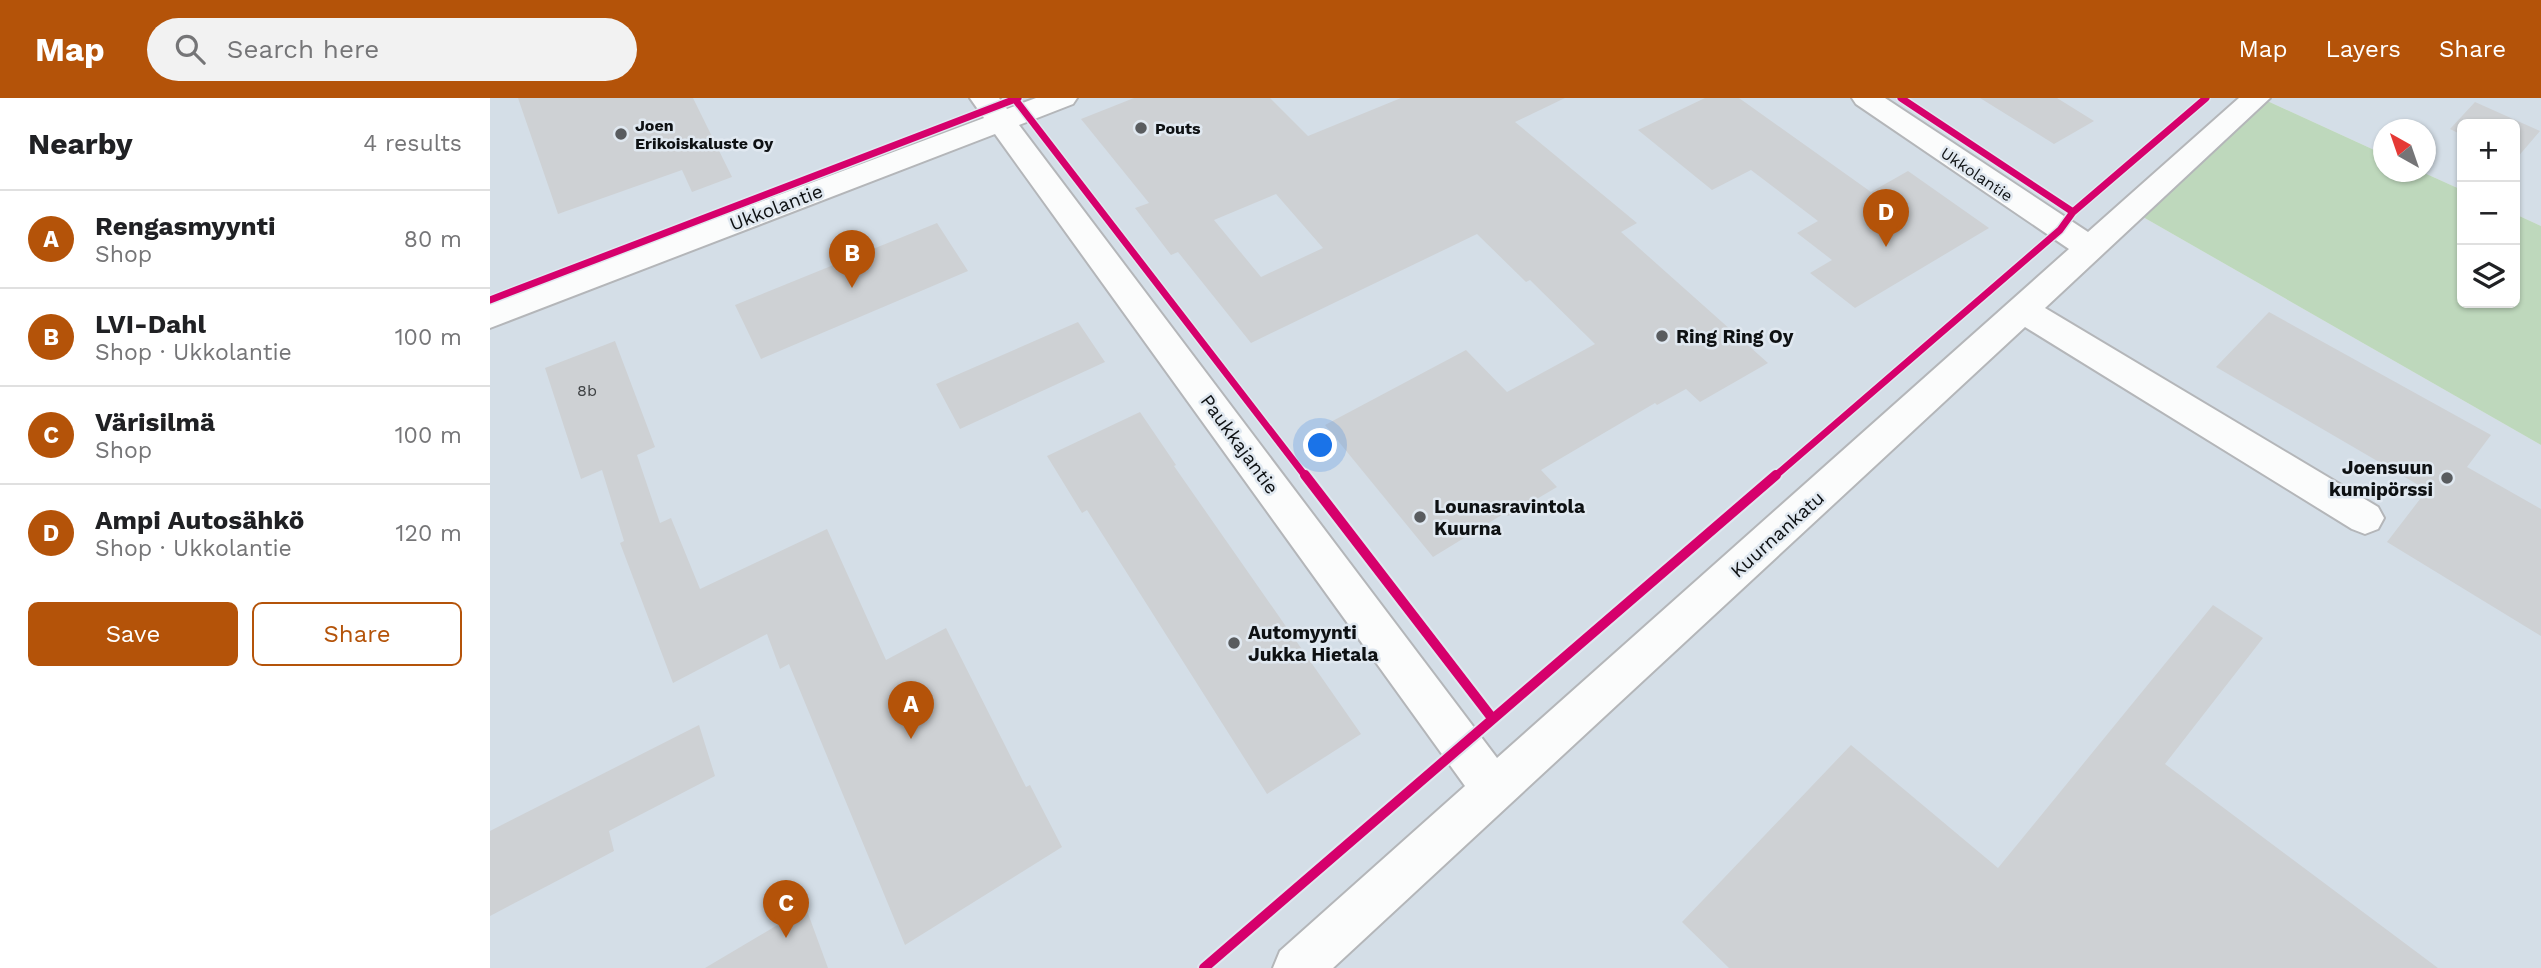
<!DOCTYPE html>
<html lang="en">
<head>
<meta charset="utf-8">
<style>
	:root { --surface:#fff; --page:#f2f2f2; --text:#202124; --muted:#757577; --line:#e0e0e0; --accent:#b45309 }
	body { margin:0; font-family:"Work Sans",sans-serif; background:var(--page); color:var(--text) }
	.controls { position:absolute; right:21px; top:21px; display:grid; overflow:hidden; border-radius:10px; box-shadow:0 2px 5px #0004 }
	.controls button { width:63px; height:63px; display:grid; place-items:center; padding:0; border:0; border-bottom:2px solid var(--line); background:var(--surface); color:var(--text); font:35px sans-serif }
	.compass { position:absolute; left:1883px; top:21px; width:63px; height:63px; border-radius:50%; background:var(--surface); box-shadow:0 2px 5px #0004; rotate:320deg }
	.you { position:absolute; left:831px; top:348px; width:24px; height:24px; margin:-18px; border:5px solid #fff; border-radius:50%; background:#1a73e8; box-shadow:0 0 0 10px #1a73e833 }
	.badge { display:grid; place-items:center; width:46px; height:46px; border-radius:50%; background:var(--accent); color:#fff; font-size:23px; font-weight:700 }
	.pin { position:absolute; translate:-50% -58px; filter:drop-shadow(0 2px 4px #0008) }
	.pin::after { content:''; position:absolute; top:37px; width:24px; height:21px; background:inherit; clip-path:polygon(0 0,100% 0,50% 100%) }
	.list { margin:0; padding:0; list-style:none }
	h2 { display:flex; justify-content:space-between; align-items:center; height:91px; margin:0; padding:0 28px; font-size:30px }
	h2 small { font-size:23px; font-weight:400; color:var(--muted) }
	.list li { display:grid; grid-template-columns:46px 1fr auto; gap:21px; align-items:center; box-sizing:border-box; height:98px; padding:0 28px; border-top:2px solid var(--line) }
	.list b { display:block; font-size:26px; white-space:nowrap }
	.list p { margin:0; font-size:23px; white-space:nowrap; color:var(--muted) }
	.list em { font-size:23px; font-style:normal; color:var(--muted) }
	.actions { display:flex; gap:14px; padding:21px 28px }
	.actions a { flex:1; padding:16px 0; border:2px solid var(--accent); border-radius:10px; text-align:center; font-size:24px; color:var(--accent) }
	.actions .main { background:var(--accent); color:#fff }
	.icon { flex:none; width:38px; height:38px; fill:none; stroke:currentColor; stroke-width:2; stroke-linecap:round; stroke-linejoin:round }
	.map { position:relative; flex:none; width:2051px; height:870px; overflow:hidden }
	header { display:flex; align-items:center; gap:42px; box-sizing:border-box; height:98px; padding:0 35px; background:var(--accent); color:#fff }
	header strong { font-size:33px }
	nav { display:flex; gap:38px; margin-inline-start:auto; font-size:24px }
	.search { width:490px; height:63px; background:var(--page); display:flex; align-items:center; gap:18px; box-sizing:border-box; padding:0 24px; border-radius:38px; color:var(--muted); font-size:26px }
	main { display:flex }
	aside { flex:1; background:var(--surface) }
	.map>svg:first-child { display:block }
	.built { fill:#d4dee7 }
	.green { fill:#bed8bc }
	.building { fill:#ced1d4; fill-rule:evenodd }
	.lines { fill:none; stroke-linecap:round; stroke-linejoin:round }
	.minor-casing { stroke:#b4b6b9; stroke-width:4 }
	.minor { fill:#fbfcfc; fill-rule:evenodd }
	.cycleway-far1-casing { stroke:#e0e8f0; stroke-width:10 }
	.cycleway-casing { stroke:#e0e8f0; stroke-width:14 }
	.cycleway-far1 { stroke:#d6006c; stroke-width:7 }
	.cycleway { stroke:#d6006c; stroke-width:10 }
	.poi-dot { fill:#595c5f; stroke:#e0e8f0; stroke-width:2.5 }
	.labels { text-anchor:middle; stroke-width:5; stroke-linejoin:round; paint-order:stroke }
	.far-poi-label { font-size:16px; font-weight:bold; fill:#0e1113; stroke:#e0e8f0; text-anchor:start }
	.far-street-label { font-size:16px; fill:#0e1113; stroke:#e0e8f0 }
	.number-label { font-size:16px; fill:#3f4244 }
	.street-label { font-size:19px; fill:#0e1113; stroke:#e0e8f0 }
	.poi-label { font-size:19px; font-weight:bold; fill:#0e1113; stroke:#e0e8f0; text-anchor:start }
</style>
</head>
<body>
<header>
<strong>Map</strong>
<div class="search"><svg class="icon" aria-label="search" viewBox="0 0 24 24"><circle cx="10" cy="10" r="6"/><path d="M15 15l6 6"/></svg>Search here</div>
<nav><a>Map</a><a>Layers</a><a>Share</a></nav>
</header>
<main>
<aside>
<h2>Nearby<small>4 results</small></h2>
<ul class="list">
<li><span class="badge">A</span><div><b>Rengasmyynti</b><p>Shop</p></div><em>80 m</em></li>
<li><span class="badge">B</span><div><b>LVI-Dahl</b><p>Shop · Ukkolantie</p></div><em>100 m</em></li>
<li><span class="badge">C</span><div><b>Värisilmä</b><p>Shop</p></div><em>100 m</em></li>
<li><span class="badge">D</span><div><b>Ampi Autosähkö</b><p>Shop · Ukkolantie</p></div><em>120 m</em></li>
</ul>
<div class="actions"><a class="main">Save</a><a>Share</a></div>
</aside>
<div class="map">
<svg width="2051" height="870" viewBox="0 0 2051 870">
	<rect width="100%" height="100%" fill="#e4e8ec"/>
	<!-- built -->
	<path class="built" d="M 0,0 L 2051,0 L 2051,128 L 2025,116 L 2025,26 L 1972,26 L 1972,92 L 1932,74 L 1936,74 L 1936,32 L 1894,32 L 1893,56 L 1773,1 L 1646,115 L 2051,347 L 2051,870 L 0,870 Z"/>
	<!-- green -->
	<path class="green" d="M 1773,1 L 1893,56 L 1894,74 L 1932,74 L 1972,92 L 1972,205 L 2025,205 L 2025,116 L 2051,128 L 2051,347 L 1646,115 Z"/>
	<!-- building -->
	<path class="building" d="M 28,0 L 203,0 L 242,79 L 202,94 L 192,72 L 68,116 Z
		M 644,0 L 780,0 L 818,38 L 911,0 L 1075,0 L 1025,24 L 1147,125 L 1131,134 L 1278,265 L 1210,304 L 1196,291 L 1167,307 L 1165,305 L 1051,372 L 1067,389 L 1018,418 L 1015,415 L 943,459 L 835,327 L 976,252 L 1017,294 L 1105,246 L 1040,182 L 1036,184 L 987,136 L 761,245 L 688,154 L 681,157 L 645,110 L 659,105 L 591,21 ZM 786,96 L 833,150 L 771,179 L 724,122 Z
		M 1215,0 L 1249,0 L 1381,94 L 1418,73 L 1499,130 L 1365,210 L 1320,175 L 1342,162 L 1307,135 L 1328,123 L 1261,72 L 1222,92 L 1148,32 Z
		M 1490,0 L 1567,0 L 1604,23 L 1564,46 Z
		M 1985,4 L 2050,33 L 2026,61 L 2025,26 L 1972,26 L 1972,37 L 1960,31 Z
		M 447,125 L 478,173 L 271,261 L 245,207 Z
		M 1779,214 L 2001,337 L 1977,369 L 2051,411 L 2051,538 L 1897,444 L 1937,392 L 1726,269 Z
		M 588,224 L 615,264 L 470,331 L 446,286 Z
		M 125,243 L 165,349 L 147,357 L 170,425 L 181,420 L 210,491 L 337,431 L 396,562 L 456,530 L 536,689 L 540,687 L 572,749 L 415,847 L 299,566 L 290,571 L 277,536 L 183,585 L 130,445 L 134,443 L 112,372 L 91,381 L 55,270 Z
		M 650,314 L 686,367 L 684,368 L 871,636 L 777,696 L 597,412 L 592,415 L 557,358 Z
		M 1723,507 L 1773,540 L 1675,666 L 1948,870 L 1239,870 L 1192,824 L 1361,647 L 1508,770 Z
		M 209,627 L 225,678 L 119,733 L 124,753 L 0,818 L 0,733 Z
		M 316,810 L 338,870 L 215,870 Z"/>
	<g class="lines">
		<!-- minor casing -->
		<g class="minor-casing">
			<path id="minor" d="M 480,0 L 509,0 L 517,11 L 546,0 L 587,0 L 583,6 L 529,27 L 1007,660 L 1579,151 L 1366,6 L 1362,0 L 1395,0 L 1598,134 L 1749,0 L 1780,0 L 1555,210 L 1888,409 L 1894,420 L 1888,431 L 1875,436 L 1862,431 L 1535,229 L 843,870 L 783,870 L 790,853 L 975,688 L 505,36 L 0,230 L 0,205 L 494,20 Z"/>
		</g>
		<!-- minor -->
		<use href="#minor" class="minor"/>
		<!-- cycleway-far1 casing -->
		<g class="cycleway-far1-casing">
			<path id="cycleway-far1" d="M 524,0 L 816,379
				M 1411,0 L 1583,114
				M 0,202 L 528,0
				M 1284,379 L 1570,132 L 1583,114 L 1716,0"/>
		</g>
		<!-- cycleway casing -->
		<g class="cycleway-casing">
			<path id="cycleway" d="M 815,377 L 1002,620
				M 714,870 L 1286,377"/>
		</g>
		<!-- cycleway-far1 -->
		<use href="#cycleway-far1" class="cycleway-far1"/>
		<!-- cycleway -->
		<use href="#cycleway" class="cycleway"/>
	</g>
	<!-- markers -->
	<g class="poi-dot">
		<circle cx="651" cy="30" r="7"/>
		<circle cx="131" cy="36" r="7"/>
		<circle cx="1172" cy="238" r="7"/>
		<circle cx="1957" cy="380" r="7"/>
		<circle cx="930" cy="419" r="7"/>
		<circle cx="744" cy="545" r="7"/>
	</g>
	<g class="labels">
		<!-- far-poi labels -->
		<g class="far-poi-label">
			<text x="145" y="33">Joen<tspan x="145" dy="18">Erikoiskaluste Oy</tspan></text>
			<text x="665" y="36">Pouts</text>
		</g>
		<!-- far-street labels -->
		<g class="far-street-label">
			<text transform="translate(1487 76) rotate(34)" y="6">Ukkolantie</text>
		</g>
		<!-- number labels -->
		<g class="number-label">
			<text x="97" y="298">8b</text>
		</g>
		<!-- street labels -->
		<g class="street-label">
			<text transform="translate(286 109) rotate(-21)" y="7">Ukkolantie</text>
			<text transform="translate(750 346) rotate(54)" y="7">Paukkajantie</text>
			<text transform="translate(1287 436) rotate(-42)" y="7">Kuurnankatu</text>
		</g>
		<!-- poi labels -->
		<g class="poi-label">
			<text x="1186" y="245">Ring Ring Oy</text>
			<text x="1943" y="376" text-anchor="end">Joensuun<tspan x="1943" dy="22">kumipörssi</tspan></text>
			<text x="944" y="415">Lounasravintola<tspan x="944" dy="22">Kuurna</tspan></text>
			<text x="758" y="541">Automyynti<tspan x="758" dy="22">Jukka Hietala</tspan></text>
		</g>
	</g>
</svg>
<div class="controls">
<button>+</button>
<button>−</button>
<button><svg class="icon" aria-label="layers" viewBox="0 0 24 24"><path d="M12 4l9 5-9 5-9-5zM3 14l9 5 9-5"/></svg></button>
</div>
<svg class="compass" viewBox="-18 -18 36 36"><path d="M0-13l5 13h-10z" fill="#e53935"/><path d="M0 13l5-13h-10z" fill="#757577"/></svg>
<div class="you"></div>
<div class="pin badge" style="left:421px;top:641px">A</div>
<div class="pin badge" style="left:362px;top:190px">B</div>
<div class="pin badge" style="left:296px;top:840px">C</div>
<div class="pin badge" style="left:1396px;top:149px">D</div>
</div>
</main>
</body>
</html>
